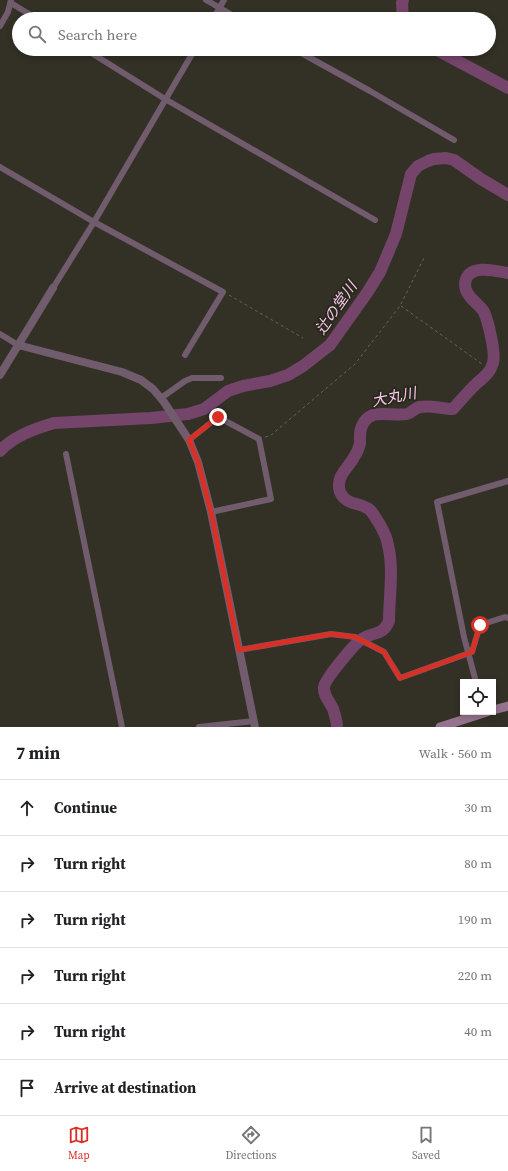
<!DOCTYPE html>
<html lang="en">
<head>
<meta charset="utf-8">
<style>
	:root { --surface:#fff; --page:#f6f6f6; --text:#202124; --muted:#757577; --line:#e0e0e0; --accent:#d93025 }
	body { margin:0; font-family:"Source Serif 4","Noto Sans JP",serif; background:var(--page); color:var(--text) }
	.controls { position:absolute; right:12px; bottom:12px; display:grid; overflow:hidden; border-radius:0px; box-shadow:0 2px 6px #0003 }
	.controls button { width:36px; height:36px; display:grid; place-items:center; padding:0; border:0; border-bottom:1px solid var(--line); background:var(--surface); color:var(--text); font:20px sans-serif }
	.stop { position:absolute; width:12px; height:12px; margin:-9px; border:3px solid #d93025; border-radius:50%; background:#fff }
	.stop.end { background:#d93025; border-color:#fff; box-shadow:0 1px 4px #0008 }
	.list { margin:0; padding:0; list-style:none }
	h2 { display:flex; justify-content:space-between; align-items:center; height:52px; margin:0; padding:0 16px; font-size:17px }
	h2 small { font-size:13px; font-weight:400; color:var(--muted) }
	.list li { display:grid; grid-template-columns:26px 1fr auto; gap:12px; align-items:center; box-sizing:border-box; height:56px; padding:0 16px; border-top:1px solid var(--line) }
	.list b { display:block; font-size:15px; white-space:nowrap }
	.list em { font-size:13px; font-style:normal; color:var(--muted) }
	.icon { flex:none; width:22px; height:22px; fill:none; stroke:currentColor; stroke-width:2; stroke-linecap:round; stroke-linejoin:round }
	.map { position:relative; flex:none; width:508px; height:727px; overflow:hidden }
	.search { position:absolute; background:var(--surface); box-shadow:0 2px 6px #0003; left:12px; right:12px; top:12px; height:44px; display:flex; align-items:center; gap:10px; box-sizing:border-box; padding:0 14px; border-radius:22px; color:var(--muted); font-size:15px }
	.sheet { height:388px; background:var(--surface) }
	nav { display:flex; justify-content:space-around; align-items:center; box-sizing:border-box; height:56px; border-top:1px solid var(--line); background:var(--surface); font-size:11px; color:var(--muted) }
	nav a { display:grid; justify-items:center; gap:2px }
	nav .on { color:var(--accent) }
	.map>svg:first-child { display:block }
	.lines { fill:none; stroke-linecap:round; stroke-linejoin:round }
	.river { stroke:#74446b; stroke-width:12 }
	.path { stroke:#66645b; stroke-width:1; stroke-dasharray:3 3; stroke-linecap:butt }
	.minor { stroke:#715c6d; stroke-width:6 }
	.tertiary { stroke:#715c6d; stroke-width:8 }
	.secondary { stroke:#95738e; stroke-width:9 }
	.route { stroke:#d93025; stroke-width:5 }
	.labels { text-anchor:middle; stroke-width:3.5; stroke-linejoin:round; paint-order:stroke }
	.water-label { font-size:15px; font-style:italic; fill:#f7c9ed; stroke:#29261c }
</style>
</head>
<body>
<div class="map">
<svg width="508" height="727" viewBox="0 0 508 727">
	<rect width="100%" height="100%" fill="#333026"/>
	<g class="lines">
		<!-- river -->
		<path class="river" d="M 403,19 L 402,3 L 403,0
			M 435,49 L 508,88
			M 0,451 C 14,436 34,429 54,423 L 151,418 L 188,414 L 204,409 L 228,391 L 243,386 L 270,381 L 288,375 L 303,366 L 330,345 L 367,293 L 380,272 L 396,234 L 411,174 L 418,166 L 428,161 L 434,159 L 446,158 L 454,160 L 481,179 L 508,195
			M 337,727 C 337,721 335,715 333,709 C 330,702 323,695 324,687 C 325,679 355,643 362,639 C 374,631 382,637 389,621 C 389,597 394,569 388,545 C 387,537 383,530 379,523 C 376,519 374,514 370,510 C 361,502 346,506 340,492 C 335,476 348,469 354,457 C 357,453 359,448 360,443 C 360,436 359,429 364,422 C 373,408 393,417 407,414 C 411,413 415,408 420,407 C 432,405 442,409 453,409 C 460,401 467,393 474,386 C 482,378 490,374 493,363 C 496,353 488,321 484,312 C 479,304 469,299 466,290 C 465,287 465,282 466,279 C 472,264 496,271 508,273"/>
		<!-- path -->
		<path class="path" d="M 229,295 L 303,338
			M 401,306 L 482,364
			M 265,437 L 270,436 L 355,364 L 400,306 L 425,256"/>
		<!-- minor -->
		<path class="minor" d="M 206,0 L 239,19
			M 11,3 L 37,19
			M 213,19 L 224,0
			M 0,26 L 8,12 L 11,0
			M 85,49 L 165,99 L 375,220
			M 294,49 L 370,91 L 454,140
			M 0,167 L 94,222 L 223,292 L 185,355
			M 53,288 L 94,222 L 195,49
			M 0,334 L 18,345
			M 161,398 L 185,381 L 192,378 L 221,378
			M 189,440 L 218,417 L 259,439 L 271,499 L 211,512
			M 66,454 L 122,727
			M 239,650 L 331,634 L 355,637 L 384,652 L 400,678 L 472,652 L 480,625 L 505,617 L 508,618
			M 476,682 L 464,637 L 437,502 L 508,481
			M 199,727 L 254,721"/>
		<!-- tertiary -->
		<path class="tertiary" d="M 18,345 L 122,372 L 141,380 L 153,389 L 164,402 L 189,440 L 198,462 L 211,512 L 255,727
			M 0,375 L 53,288"/>
		<!-- secondary -->
		<path class="secondary" d="M 493,710 L 508,706
			M 440,727 L 487,712"/>
	</g>
	<g class="lines">
		<!-- route -->
		<path class="route" d="M 218,417 L 189,440 L 198,462 L 211,512 L 239,650 L 331,634 L 355,637 L 384,652 L 400,678 L 472,652 L 480,625"/>
	</g>
	<g class="labels">
		<!-- water labels -->
		<g class="water-label">
			<text transform="translate(336 308) rotate(-55)" y="5">辻の堂川</text>
			<text transform="translate(394 397) rotate(-11)" y="5">大丸川</text>
		</g>
	</g>
</svg>
<div class="controls">
<button><svg class="icon" aria-label="locate" viewBox="0 0 24 24"><circle cx="12" cy="12" r="6"/><path d="M12 2v4M12 18v4M2 12h4M18 12h4"/></svg></button>
</div>
<div class="stop" style="left:480px;top:625px"></div>
<div class="stop end" style="left:218px;top:417px"></div>
<div class="search"><svg class="icon" aria-label="search" viewBox="0 0 24 24"><circle cx="10" cy="10" r="6"/><path d="M15 15l6 6"/></svg>Search here</div>
</div>
<section class="sheet">
<h2>7 min<small>Walk · 560 m</small></h2>
<ul class="list">
<li><svg class="icon" aria-label="ahead" viewBox="0 0 24 24"><path d="M12 20V5M6 11l6-6 6 6"/></svg><div><b>Continue</b></div><em>30 m</em></li>
<li><svg class="icon" aria-label="right" viewBox="0 0 24 24"><path d="M7 20v-9h11M14 6l5 5-5 5"/></svg><div><b>Turn right</b></div><em>80 m</em></li>
<li><svg class="icon" aria-label="right" viewBox="0 0 24 24"><path d="M7 20v-9h11M14 6l5 5-5 5"/></svg><div><b>Turn right</b></div><em>190 m</em></li>
<li><svg class="icon" aria-label="right" viewBox="0 0 24 24"><path d="M7 20v-9h11M14 6l5 5-5 5"/></svg><div><b>Turn right</b></div><em>220 m</em></li>
<li><svg class="icon" aria-label="right" viewBox="0 0 24 24"><path d="M7 20v-9h11M14 6l5 5-5 5"/></svg><div><b>Turn right</b></div><em>40 m</em></li>
<li><svg class="icon" aria-label="arrive" viewBox="0 0 24 24"><path d="M6 21V4h12l-3 4 3 4H6"/></svg><div><b>Arrive at destination</b></div></li>
</ul>
</section>
<nav>
<a class="on"><svg class="icon" aria-label="map" viewBox="0 0 24 24"><path d="M3 6l6-2 6 2 6-2v14l-6 2-6-2-6 2zM9 4v14M15 6v14"/></svg>Map</a>
<a><svg class="icon" aria-label="directions" viewBox="0 0 24 24"><path d="M12 3l9 9-9 9-9-9zM9 14v-3h6M13 9l2 2-2 2"/></svg>Directions</a>
<a><svg class="icon" aria-label="saved" viewBox="0 0 24 24"><path d="M7 4h10v16l-5-4-5 4z"/></svg>Saved</a>
</nav>
</body>
</html>
